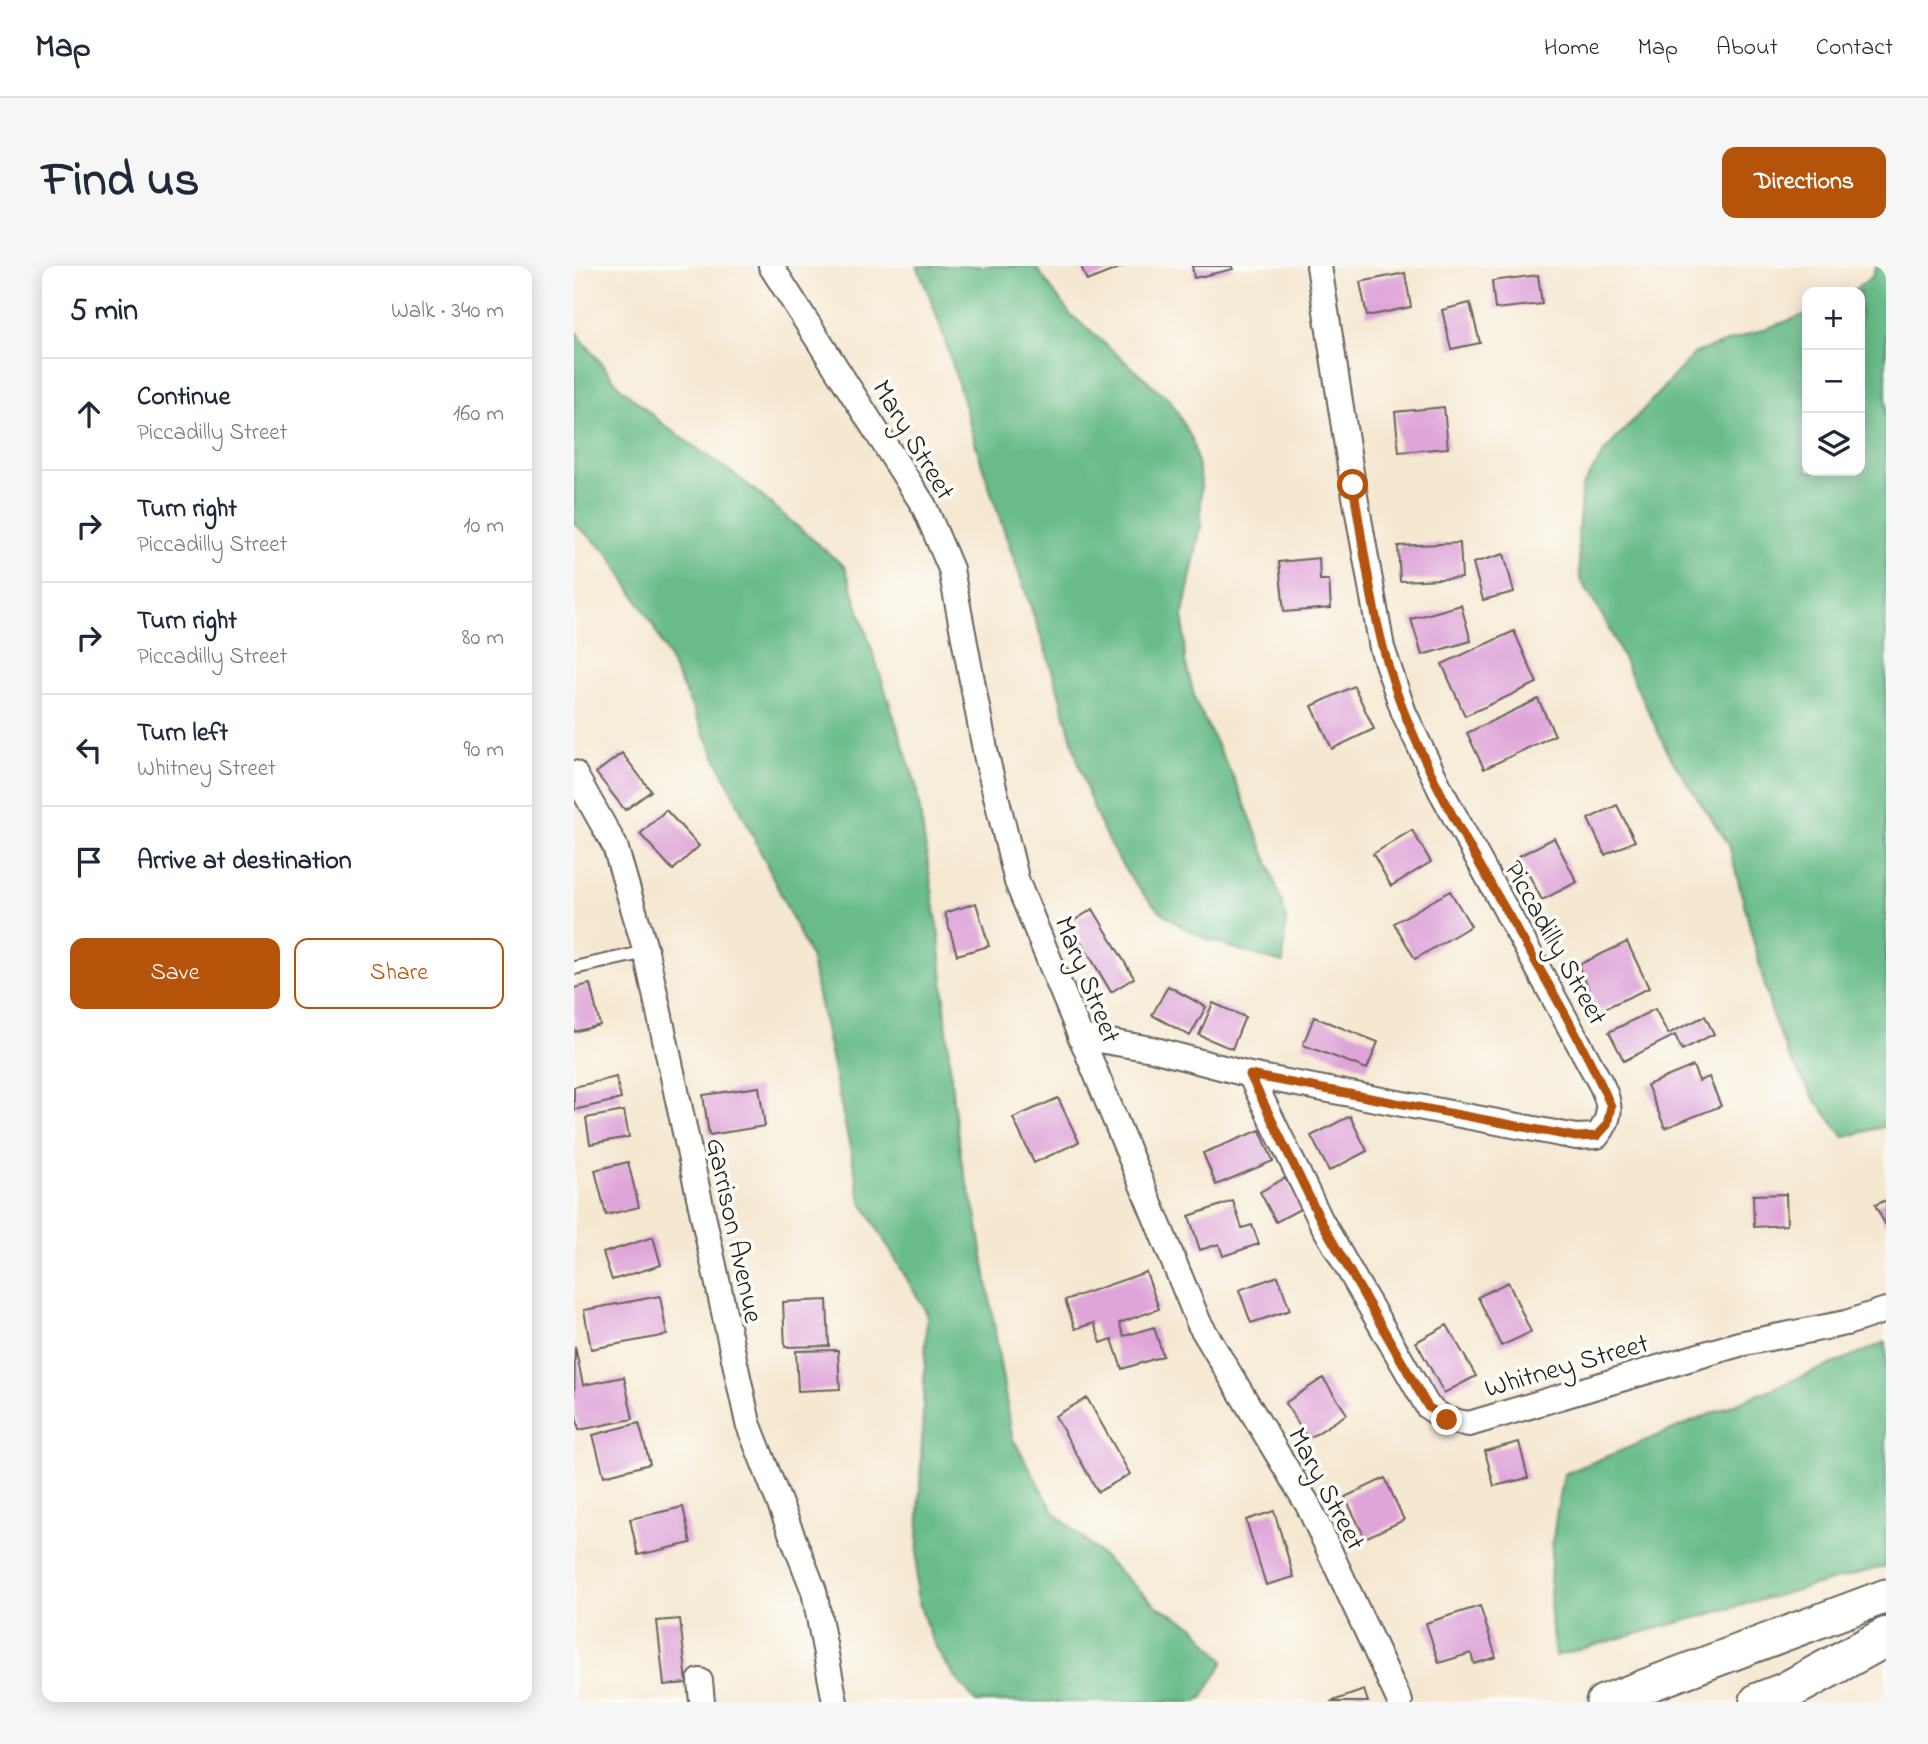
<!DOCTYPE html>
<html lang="en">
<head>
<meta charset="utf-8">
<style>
	:root { --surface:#fff; --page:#f6f6f7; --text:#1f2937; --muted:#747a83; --line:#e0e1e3; --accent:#b45309 }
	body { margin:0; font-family:"Indie Flower",sans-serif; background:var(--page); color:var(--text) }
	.controls { position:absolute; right:21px; top:21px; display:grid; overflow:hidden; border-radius:14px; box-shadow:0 4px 18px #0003 }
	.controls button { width:63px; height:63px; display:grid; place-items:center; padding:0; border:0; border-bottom:2px solid var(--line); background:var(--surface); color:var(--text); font:35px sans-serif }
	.stop { position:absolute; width:21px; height:21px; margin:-16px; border:5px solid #b45309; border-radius:50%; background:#fff }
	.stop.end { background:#b45309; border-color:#fff; box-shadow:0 2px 7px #0008 }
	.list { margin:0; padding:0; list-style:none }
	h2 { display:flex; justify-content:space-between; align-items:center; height:91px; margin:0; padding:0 28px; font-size:30px }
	h2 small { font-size:23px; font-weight:400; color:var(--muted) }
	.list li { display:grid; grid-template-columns:46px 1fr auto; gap:21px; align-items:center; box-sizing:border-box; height:112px; padding:0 28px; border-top:2px solid var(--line) }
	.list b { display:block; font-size:26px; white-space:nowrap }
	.list p { margin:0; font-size:23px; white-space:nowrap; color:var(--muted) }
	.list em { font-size:23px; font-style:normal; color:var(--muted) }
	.actions { display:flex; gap:14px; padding:21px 28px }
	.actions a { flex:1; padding:16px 0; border:2px solid var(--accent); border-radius:14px; text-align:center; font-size:24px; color:var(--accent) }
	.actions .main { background:var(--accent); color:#fff }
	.icon { flex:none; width:38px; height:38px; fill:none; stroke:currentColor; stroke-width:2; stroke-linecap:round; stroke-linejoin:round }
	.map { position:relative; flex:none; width:1312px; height:1436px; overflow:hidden; border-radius:14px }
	header { display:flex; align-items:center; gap:42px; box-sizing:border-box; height:98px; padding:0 35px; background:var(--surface); border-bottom:2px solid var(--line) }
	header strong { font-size:33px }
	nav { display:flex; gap:38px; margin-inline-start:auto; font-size:24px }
	.intro { display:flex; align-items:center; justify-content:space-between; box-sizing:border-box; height:168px; padding:0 42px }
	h1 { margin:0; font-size:49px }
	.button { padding:18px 32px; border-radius:14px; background:var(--accent); color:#fff; font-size:24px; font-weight:700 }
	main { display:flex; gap:42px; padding:0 42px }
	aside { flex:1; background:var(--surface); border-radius:14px; box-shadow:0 4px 18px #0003 }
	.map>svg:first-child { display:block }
	.forest { fill:#69bc89; stroke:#426c52; stroke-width:2 }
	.building { fill:#dfa5d9 }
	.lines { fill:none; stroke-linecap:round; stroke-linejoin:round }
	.lane-casing { stroke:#68635b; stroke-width:16 }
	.street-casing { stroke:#68635b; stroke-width:28 }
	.secondary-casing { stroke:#68635b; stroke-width:37 }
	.highway-casing { stroke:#68635b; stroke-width:42 }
	.lane { stroke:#fff; stroke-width:12 }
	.street { stroke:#fff; stroke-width:24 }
	.secondary { stroke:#fff; stroke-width:33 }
	.highway { stroke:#fff; stroke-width:38 }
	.route { stroke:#b45309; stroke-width:9 }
	.labels { text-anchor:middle; stroke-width:7; stroke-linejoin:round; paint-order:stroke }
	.street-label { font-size:28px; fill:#1c1c1c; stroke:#fdfcf7 }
</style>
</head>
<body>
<header>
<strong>Map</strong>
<nav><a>Home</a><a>Map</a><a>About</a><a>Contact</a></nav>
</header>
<div class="intro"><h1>Find us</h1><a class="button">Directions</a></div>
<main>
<aside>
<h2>5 min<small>Walk · 340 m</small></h2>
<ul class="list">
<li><svg class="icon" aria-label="ahead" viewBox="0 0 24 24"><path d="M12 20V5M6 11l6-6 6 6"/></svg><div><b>Continue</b><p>Piccadilly Street</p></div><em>160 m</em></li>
<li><svg class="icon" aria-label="right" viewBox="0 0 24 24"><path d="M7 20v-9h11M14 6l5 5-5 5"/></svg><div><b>Turn right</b><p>Piccadilly Street</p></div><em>10 m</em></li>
<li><svg class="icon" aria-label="right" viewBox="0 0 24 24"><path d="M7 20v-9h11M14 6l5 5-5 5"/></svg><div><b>Turn right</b><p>Piccadilly Street</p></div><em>80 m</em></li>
<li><svg class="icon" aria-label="left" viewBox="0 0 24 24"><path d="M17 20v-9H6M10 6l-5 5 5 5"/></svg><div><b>Turn left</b><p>Whitney Street</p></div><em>90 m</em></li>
<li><svg class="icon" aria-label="arrive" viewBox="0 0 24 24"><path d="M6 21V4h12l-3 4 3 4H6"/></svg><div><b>Arrive at destination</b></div></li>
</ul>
<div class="actions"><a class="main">Save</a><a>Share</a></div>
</aside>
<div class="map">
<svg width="1312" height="1436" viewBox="0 0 1312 1436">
	<rect width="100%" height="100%" fill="#fdfcf7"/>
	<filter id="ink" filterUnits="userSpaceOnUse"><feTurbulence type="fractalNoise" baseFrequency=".0143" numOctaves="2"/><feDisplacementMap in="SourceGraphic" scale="14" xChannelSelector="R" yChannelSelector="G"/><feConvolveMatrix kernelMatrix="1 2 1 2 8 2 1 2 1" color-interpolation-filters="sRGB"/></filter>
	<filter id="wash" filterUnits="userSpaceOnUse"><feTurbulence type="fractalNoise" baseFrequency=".00686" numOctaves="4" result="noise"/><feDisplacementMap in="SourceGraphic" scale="28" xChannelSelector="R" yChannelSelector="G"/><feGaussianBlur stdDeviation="1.57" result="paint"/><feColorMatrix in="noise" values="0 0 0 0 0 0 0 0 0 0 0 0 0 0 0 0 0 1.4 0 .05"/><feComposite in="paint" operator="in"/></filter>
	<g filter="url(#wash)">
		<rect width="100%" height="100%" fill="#f5e8d1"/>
		<!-- forest -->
		<path class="forest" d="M 343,0 L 461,0 L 496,48 L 597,135 L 618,173 L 627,215 L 627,260 L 609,347 L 611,395 L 622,437 L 664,521 L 696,601 L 712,651 L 709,697 C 664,683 616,674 581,640 C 515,575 504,485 477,401 C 454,329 426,258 404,186 C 385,123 370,60 343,0 Z
			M 1302,0 L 1312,0 L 1312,860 L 1270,871 L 1240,832 L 1215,791 L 1199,752 L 1155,579 L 1096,491 L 1031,354 L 1006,313 L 1004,267 L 1008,221 L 1031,185 L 1121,87 L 1233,48 L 1233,205 L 1286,205 L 1286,26 L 1277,26 L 1298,11 Z
			M 0,64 L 46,121 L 90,159 L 172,217 L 271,301 L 342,519 L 365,670 L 379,835 L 388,899 L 402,947 L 438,1171 L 480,1246 L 583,1340 L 620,1360 L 650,1395 L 629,1431 L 623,1436 L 402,1436 C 368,1397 354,1375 342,1324 L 353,1047 L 287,935 L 236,690 L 80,361 L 35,288 L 0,257 Z
			M 1312,1076 L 1312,1300 L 981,1390 C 972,1324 976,1273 990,1208 Z"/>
		<g id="blocks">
			<!-- building -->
			<path class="building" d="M 507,0 L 550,0 L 513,15 Z
				M 618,0 L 658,0 L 659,3 L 620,12 Z
				M 831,7 L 837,41 L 793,50 L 786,16 Z
				M 964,9 L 968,38 L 921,43 L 918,15 Z
				M 896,37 L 906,77 L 877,83 L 868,44 Z
				M 870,141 L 874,182 L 825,186 L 821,146 Z
				M 886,277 L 888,312 L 826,315 L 824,280 Z
				M 930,288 L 940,326 L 909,334 L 899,297 Z
				M 745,292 L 746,314 L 755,314 L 757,342 L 710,346 L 705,296 Z
				M 887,339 L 897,375 L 848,389 L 837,353 Z
				M 940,365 L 963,417 L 891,450 L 868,398 Z
				M 780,420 L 800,463 L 758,483 L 738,440 Z
				M 964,433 L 981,469 L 910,503 L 893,467 Z
				M 48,487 L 77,525 L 51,544 L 22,507 Z
				M 1043,539 L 1061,575 L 1031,589 L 1014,553 Z
				M 92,544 L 125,580 L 99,604 L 66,568 Z
				M 838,564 L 857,596 L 817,620 L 799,588 Z
				M 980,572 L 1003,616 L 968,634 L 945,590 Z
				M 876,625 L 897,660 L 841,693 L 820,657 Z
				M 402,637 L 415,680 L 383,689 L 371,647 Z
				M 519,643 L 560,712 L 537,726 L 496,657 Z
				M 1053,676 L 1075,722 L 1025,745 L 1004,699 Z
				M 16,718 L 26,759 L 0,766 L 0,722 Z
				M 594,720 L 632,741 L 616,770 L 578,749 Z
				M 639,737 L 671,751 L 658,783 L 625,769 Z
				M 1081,743 L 1094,768 L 1131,750 L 1140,768 L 1108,784 L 1101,769 L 1050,795 L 1035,766 Z
				M 740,751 L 804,776 L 793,803 L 729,779 Z
				M 1119,800 L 1125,815 L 1135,811 L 1147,840 L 1091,862 L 1073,819 Z
				M 42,811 L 47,833 L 0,844 L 0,821 Z
				M 185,821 L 191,860 L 135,869 L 129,829 Z
				M 484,832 L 505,876 L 460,897 L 439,852 Z
				M 50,845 L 55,871 L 16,878 L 12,852 Z
				M 776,850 L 793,885 L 755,905 L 737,870 Z
				M 686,864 L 699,895 L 642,919 L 629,887 Z
				M 54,896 L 65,941 L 32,949 L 21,904 Z
				M 711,912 L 728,942 L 702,956 L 686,926 Z
				M 1212,928 L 1213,959 L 1180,961 L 1179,929 Z
				M 1312,934 L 1312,960 L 1301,939 Z
				M 659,935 L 668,962 L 678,959 L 685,978 L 649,990 L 645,978 L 626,984 L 615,950 Z
				M 79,971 L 87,999 L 38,1014 L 29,987 Z
				M 572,1006 L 585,1043 L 545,1057 L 550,1070 L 580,1061 L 589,1090 L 548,1103 L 538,1073 L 527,1077 L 520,1057 L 501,1063 L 491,1034 Z
				M 704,1010 L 716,1044 L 677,1057 L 665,1024 Z
				M 934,1016 L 957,1066 L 927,1080 L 904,1031 Z
				M 86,1030 L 93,1069 L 17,1083 L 10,1044 Z
				M 253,1034 L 255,1080 L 211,1081 L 209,1036 Z
				M 873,1059 L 902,1110 L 870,1127 L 842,1076 Z
				M 1,1080 L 9,1119 L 50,1111 L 59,1153 L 5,1164 L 0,1141 Z
				M 264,1084 L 266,1123 L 224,1125 L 222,1085 Z
				M 749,1112 L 773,1148 L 734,1173 L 711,1137 Z
				M 513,1132 L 556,1208 L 524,1226 L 481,1150 Z
				M 65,1157 L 76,1198 L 30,1210 L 19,1169 Z
				M 945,1176 L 954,1212 L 920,1220 L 911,1185 Z
				M 811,1212 L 830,1254 L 791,1272 L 771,1231 Z
				M 109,1241 L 117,1277 L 64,1289 L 56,1253 Z
				M 700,1245 L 720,1311 L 692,1319 L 672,1254 Z
				M 906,1340 L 922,1391 L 900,1398 L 897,1387 L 865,1397 L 852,1357 Z
				M 106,1353 L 113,1417 L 90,1419 L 83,1355 Z
				M 790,1424 L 794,1436 L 756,1436 Z"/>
		</g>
	</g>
	<g filter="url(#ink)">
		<use href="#blocks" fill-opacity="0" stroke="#68635b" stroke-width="2"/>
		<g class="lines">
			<!-- lane casing -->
			<g class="lane-casing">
				<path id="lane" d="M 0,702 L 72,686"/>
			</g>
			<!-- street casing -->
			<g class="street-casing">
				<path id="street" d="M 197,0 L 350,240 L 377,303 L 412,489 L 443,616 L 625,1057 L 734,1239 L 826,1436
					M 0,507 L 41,580 L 72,686 L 174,1157 L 240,1325 L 261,1436
					M 506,771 L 578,783 L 676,809 L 1002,871 L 1023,870 C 1038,852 1037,840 1028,820 L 867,525 L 830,447 L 808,382 L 779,219 L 745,0
					M 676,809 L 747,955 L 854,1141 L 873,1154 L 895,1158 L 1165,1078 L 1272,1057 L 1312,1044
					M 126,1415 L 128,1436"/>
			</g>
			<!-- secondary casing -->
			<g class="secondary-casing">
				<path id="secondary" d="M 1029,1436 L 1312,1330"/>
			</g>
			<!-- highway casing -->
			<g class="highway-casing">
				<path id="highway" d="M 1185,1436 L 1211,1426 L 1312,1371"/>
			</g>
			<!-- lane -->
			<use href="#lane" class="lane"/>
			<!-- street -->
			<use href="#street" class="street"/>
			<!-- secondary -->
			<use href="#secondary" class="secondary"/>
			<!-- highway -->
			<use href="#highway" class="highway"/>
		</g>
	</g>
	<g class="lines" filter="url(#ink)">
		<!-- route -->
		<path class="route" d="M 779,219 C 792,296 801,374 830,446 C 885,584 977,705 1037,840 L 1033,859 L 1023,870 L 1002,871 L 676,809 L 747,955 L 854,1141 L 873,1154"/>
	</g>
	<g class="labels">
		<!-- street labels -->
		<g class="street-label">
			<text transform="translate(341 173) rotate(59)" y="10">Mary Street</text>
			<text transform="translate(983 676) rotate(61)" y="10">Piccadilly Street</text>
			<text transform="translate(515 713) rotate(68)" y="10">Mary Street</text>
			<text transform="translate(162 964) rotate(78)" y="10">Garrison Avenue</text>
			<text transform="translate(992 1098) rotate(-16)" y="10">Whitney Street</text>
			<text transform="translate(754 1222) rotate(62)" y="10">Mary Street</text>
		</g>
	</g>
</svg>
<div class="controls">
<button>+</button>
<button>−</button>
<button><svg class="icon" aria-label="layers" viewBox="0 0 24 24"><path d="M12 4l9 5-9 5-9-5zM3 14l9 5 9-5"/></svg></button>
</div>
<div class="stop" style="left:779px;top:219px"></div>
<div class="stop end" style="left:873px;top:1154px"></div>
</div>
</main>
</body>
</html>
